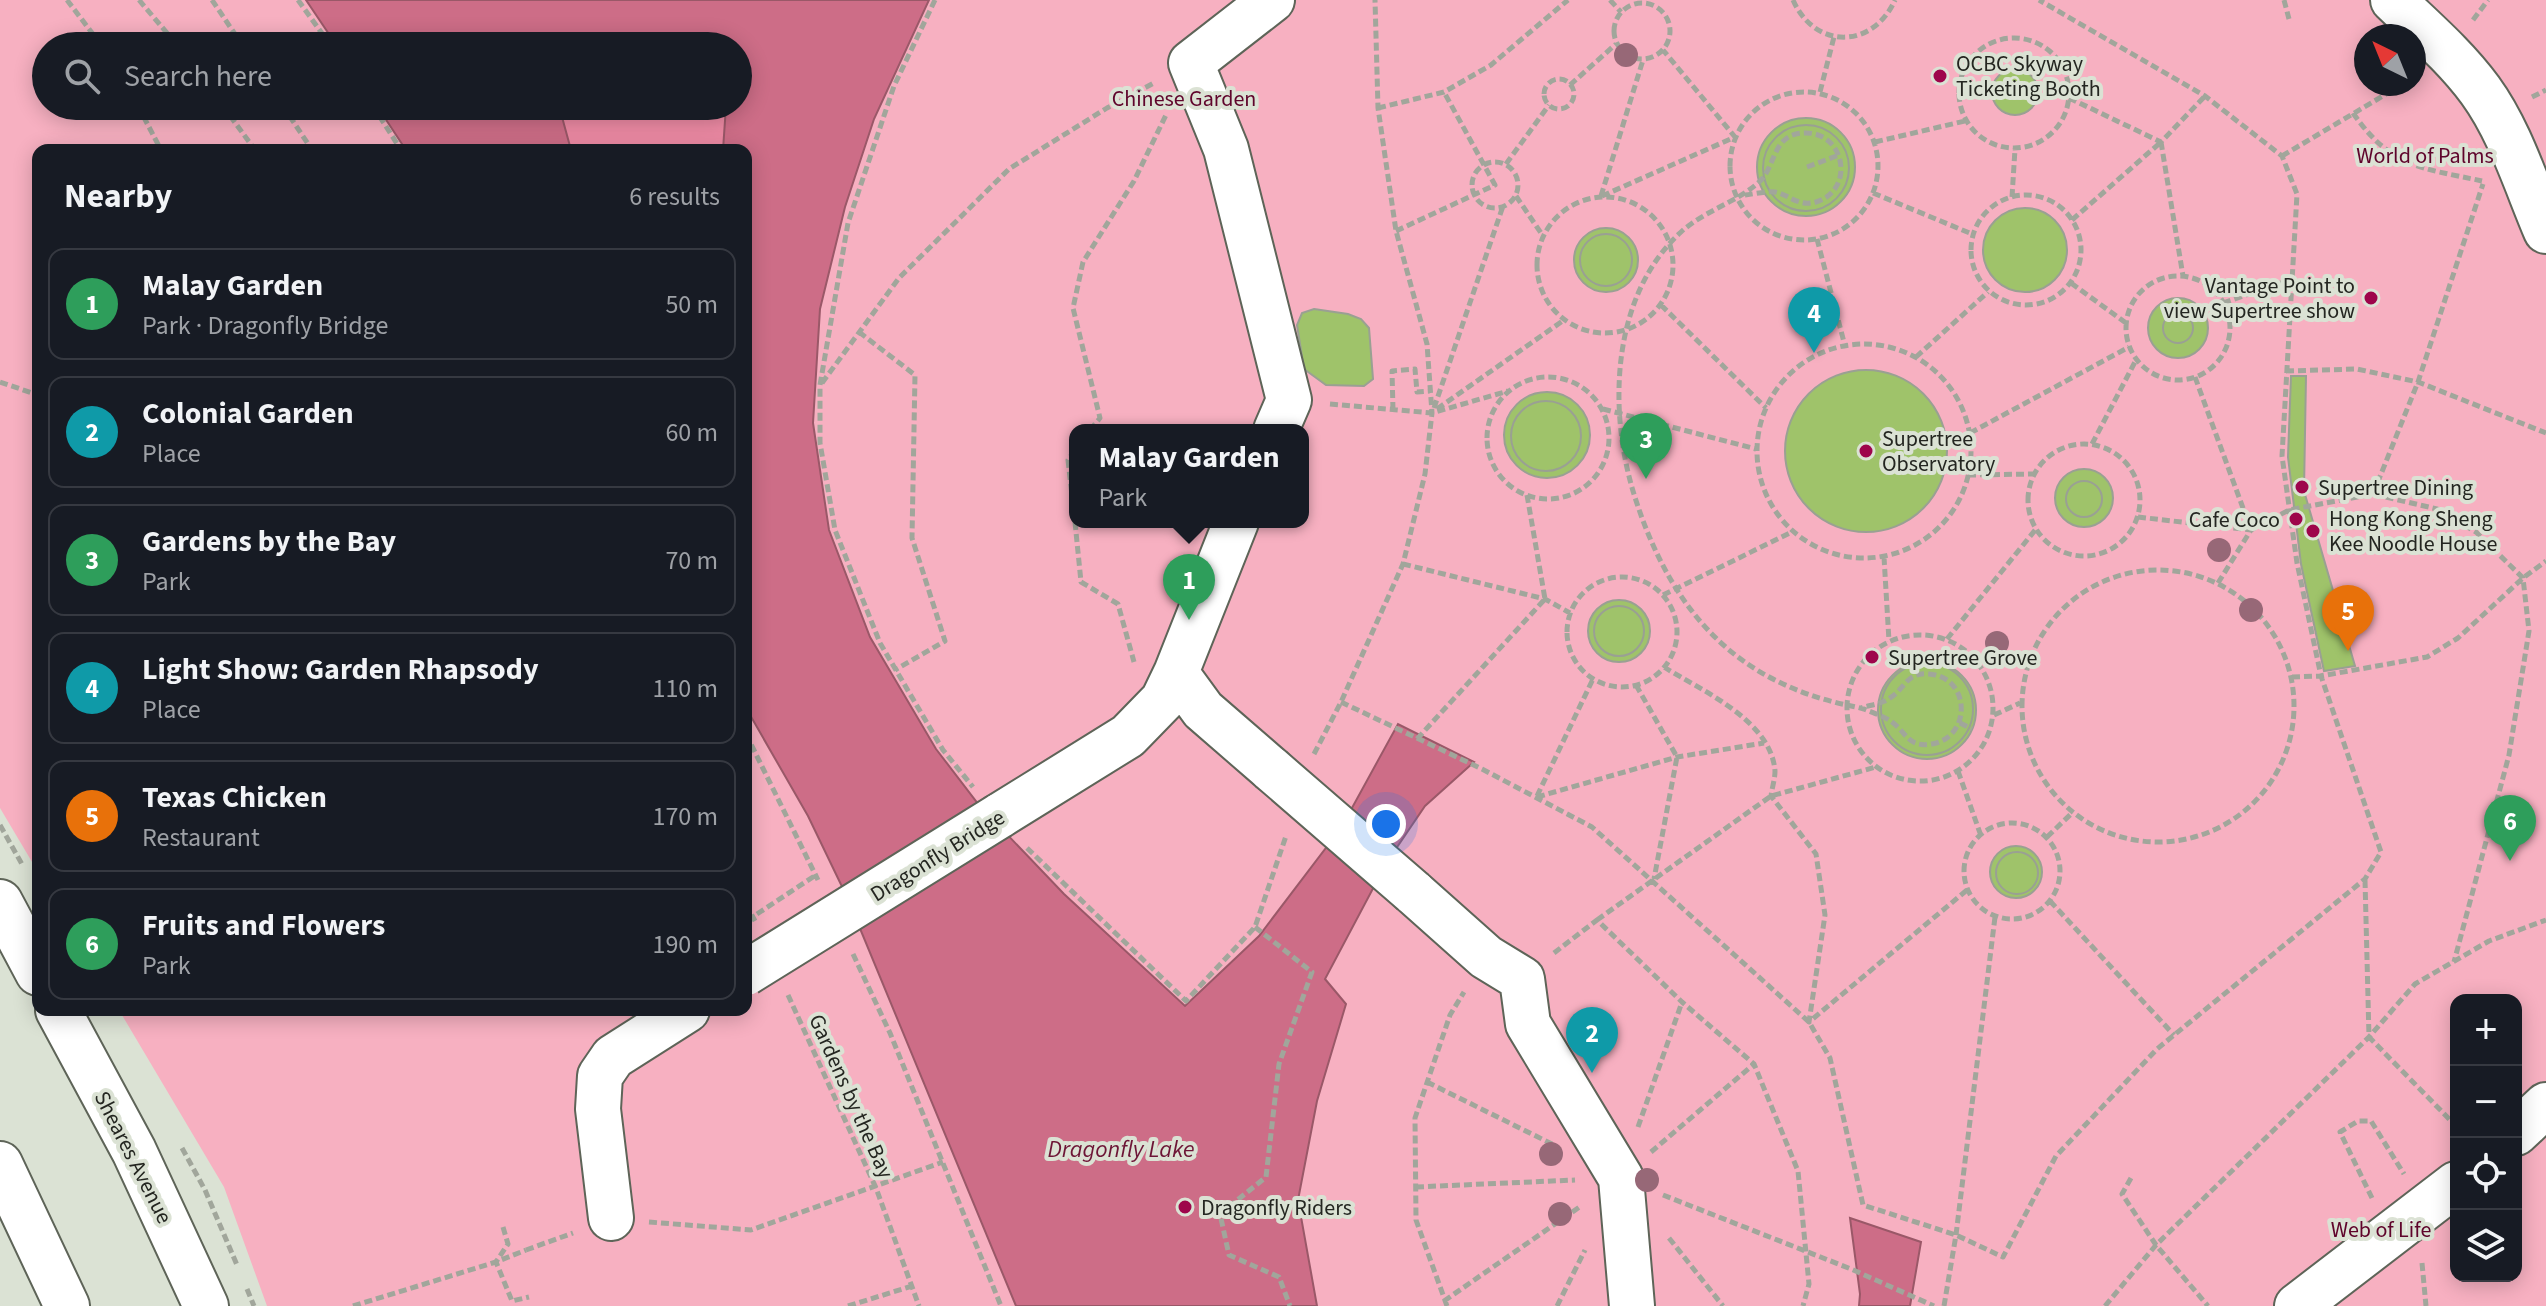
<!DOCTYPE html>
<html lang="en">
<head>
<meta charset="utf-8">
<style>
	:root { --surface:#171b24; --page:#242831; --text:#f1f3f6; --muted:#9ea1a6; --line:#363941; --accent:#cc88a9 }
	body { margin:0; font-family:"Source Sans 3",sans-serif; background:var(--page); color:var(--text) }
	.controls { position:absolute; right:24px; bottom:24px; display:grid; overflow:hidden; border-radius:16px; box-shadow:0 4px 20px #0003 }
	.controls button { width:72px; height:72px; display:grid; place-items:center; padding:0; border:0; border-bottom:2px solid var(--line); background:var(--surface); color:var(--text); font:40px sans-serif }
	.compass { position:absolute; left:2354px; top:24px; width:72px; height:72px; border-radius:50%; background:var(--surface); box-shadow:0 4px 20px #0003; rotate:317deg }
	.you { position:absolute; left:1386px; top:824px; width:28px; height:28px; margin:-20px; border:6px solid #fff; border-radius:50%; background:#1a73e8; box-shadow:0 0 0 12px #1a73e833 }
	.badge { display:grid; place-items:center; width:52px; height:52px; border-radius:50%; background:var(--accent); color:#fff; font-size:26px; font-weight:700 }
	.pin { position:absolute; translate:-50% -66px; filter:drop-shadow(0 2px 4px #0008) }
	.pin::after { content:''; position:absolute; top:42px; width:28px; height:24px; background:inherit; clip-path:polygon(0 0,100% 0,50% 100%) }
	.popup { position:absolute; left:1069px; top:424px; width:240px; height:104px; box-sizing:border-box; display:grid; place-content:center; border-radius:16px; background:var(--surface); filter:drop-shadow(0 2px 6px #0005); font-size:26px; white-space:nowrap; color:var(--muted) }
	.popup b { font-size:30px; color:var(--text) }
	.popup::after { content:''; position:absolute; left:50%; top:100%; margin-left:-16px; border:16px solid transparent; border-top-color:var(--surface) }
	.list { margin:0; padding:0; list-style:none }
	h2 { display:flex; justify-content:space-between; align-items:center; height:104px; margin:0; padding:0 32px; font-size:34px }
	h2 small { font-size:26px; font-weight:400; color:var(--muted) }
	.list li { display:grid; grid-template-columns:52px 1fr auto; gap:24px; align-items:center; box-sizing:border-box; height:112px; margin:0 16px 16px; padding:0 16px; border:2px solid var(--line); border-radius:16px }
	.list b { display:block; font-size:30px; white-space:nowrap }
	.list p { margin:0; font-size:26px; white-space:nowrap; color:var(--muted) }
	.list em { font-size:26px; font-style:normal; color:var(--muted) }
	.icon { flex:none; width:44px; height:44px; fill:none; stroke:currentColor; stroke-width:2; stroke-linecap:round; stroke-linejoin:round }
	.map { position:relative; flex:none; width:2546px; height:1306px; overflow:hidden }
	.search { position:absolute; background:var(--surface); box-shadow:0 4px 20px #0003; left:32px; top:32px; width:720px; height:88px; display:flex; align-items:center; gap:20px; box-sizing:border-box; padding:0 28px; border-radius:44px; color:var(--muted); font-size:30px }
	.panel { position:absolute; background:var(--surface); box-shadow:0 4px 20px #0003; left:32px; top:144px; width:720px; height:872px; border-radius:16px }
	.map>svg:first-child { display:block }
	.green { fill:#f7b0c1; fill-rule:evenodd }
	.forest { fill:#ed8aa4 }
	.water { fill:#cd6d87; stroke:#9a5868; stroke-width:2 }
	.building { fill:#9fc36a; stroke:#9aa093; stroke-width:2 }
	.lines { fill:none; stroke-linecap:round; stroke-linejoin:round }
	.minor-casing { stroke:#5e6458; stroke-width:48 }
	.major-casing { stroke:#5e6458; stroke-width:48 }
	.path { stroke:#a1a69b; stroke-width:5; stroke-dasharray:8 4; stroke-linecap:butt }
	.minor { stroke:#fff; stroke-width:44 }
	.major { stroke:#fff; stroke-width:44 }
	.minor-bridge-casing { stroke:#5e6458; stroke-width:48; stroke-linecap:butt }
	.path-bridge { stroke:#a1a69b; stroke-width:5; stroke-dasharray:8 4; stroke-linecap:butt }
	.minor-bridge { stroke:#fff; stroke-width:44 }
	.tree { fill:#976877 }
	.poi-dot { fill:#9e054b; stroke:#dbe2d4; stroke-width:3 }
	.labels { text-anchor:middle; stroke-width:8; stroke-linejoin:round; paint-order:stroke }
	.poi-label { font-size:22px; fill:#242621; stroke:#dbe2d4; text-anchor:start }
	.park-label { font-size:22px; fill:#5f042b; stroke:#dbe2d4 }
	.street-label { font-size:22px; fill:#242621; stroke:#dbe2d4 }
	.water-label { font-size:24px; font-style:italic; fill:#6d1536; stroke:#dbe2d4 }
</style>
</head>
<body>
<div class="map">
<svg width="2546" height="1306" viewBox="0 0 2546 1306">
	<rect width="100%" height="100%" fill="#dbe2d4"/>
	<!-- green -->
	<path class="green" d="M 0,0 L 2546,0 L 2546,1306 L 267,1306 L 224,1187 L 119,1010 L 746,1010 L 746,150 L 38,150 L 38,872 L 0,808 ZM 2366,36 L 2414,36 L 2414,84 L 2366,84 ZM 46,46 L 738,46 L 738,106 L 46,106 ZM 1075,430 L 1303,430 L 1303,522 L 1075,522 ZM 2456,1000 L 2516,1000 L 2516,1276 L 2456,1276 Z"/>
	<!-- forest -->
	<path class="forest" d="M 559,106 L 726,106 L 723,150 L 571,150 Z"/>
	<!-- water -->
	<path class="water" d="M 306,0 L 929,0 L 874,119 L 845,207 L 820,309 L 813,423 L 829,530 L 870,637 L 936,749 L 979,805 L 1064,894 L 1185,1006 L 1259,936 L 1341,828 L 1398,724 L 1474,762 L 1425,806 L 1387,862 L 1325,979 L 1346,1004 L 1317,1101 L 1298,1200 L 1317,1306 L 1016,1306 L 847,897 L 808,816 L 746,708 L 746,150 L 723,150 L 726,106 L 738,106 L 738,46 L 337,46 Z
		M 377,106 L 559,106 L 571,150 L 406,150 Z
		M 1850,1218 L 1921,1242 L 1910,1306 L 1859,1306 L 1860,1294 Z"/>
	<!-- building -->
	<path class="building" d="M1992 92a23 23 0 1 1 46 0a23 23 0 1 1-46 0Z
		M1757 167a49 49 0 1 1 98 0a49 49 0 1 1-98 0Z
		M1763 168a43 43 0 1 1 86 0a43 43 0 1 1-86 0Z
		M1983 250a42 42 0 1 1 84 0a42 42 0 1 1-84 0Z
		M1574 260a32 32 0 1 1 64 0a32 32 0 1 1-64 0Z
		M1580 260a26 26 0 1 1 52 0a26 26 0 1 1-52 0Z
		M2148 328a30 30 0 1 1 60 0a30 30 0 1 1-60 0Z
		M 1314,309 L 1348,314 L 1361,319 L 1369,328 L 1373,379 L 1364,386 L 1326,385 L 1304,369 L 1297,325 L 1302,313 Z
		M2163 328a15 15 0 1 1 30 0a15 15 0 1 1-30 0Z
		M1785 451a81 81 0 1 1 162 0a81 81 0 1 1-162 0Z
		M 2291,376 L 2306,376 L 2304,491 L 2355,666 L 2324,671 L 2301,564 L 2288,457 Z
		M1504 435a43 43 0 1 1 86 0a43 43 0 1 1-86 0Z
		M1511 436a35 35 0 1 1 70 0a35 35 0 1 1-70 0Z
		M2055 498a29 29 0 1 1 58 0a29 29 0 1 1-58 0Z
		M2066 499a18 18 0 1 1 36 0a18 18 0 1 1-36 0Z
		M1588 631a31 31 0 1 1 62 0a31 31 0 1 1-62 0Z
		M1594 631a25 25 0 1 1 50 0a25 25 0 1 1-50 0Z
		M1878 710a49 49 0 1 1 98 0a49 49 0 1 1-98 0Z
		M1881 709a46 46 0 1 1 92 0a46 46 0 1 1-92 0Z
		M1990 872a26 26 0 1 1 52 0a26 26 0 1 1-52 0Z
		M1996 873a21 21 0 1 1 42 0a21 21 0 1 1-42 0Z"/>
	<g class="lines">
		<!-- minor casing -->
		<g class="minor-casing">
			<path id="minor" d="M 1272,0 L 1191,63 L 1226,149 L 1289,400 L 1276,430
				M 2393,0 C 2423,29 2455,56 2480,90 C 2510,131 2526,184 2546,231
				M 1236,522 L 1176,673 L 1203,710 L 1271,769
				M 999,816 L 1128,736 L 1163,700 L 1176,673
				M 1413,892 L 1486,957 L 1522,979 L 1528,1024 L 1621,1178 L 1632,1306
				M 2516,1133 L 2546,1105
				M 611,1218 L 598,1109 L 600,1076 L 613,1057 L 687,1010
				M 2297,1306 L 2456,1184"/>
		</g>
		<!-- major casing -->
		<g class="major-casing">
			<path id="major" d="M 0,902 L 38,973
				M 58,1010 L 134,1151 L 206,1306
				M 0,1164 L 67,1306"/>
		</g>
		<!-- path -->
		<path class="path" d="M 67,0 L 102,46
			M 139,0 L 178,46
			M 212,0 L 243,46
			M 298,0 L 331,46
			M 935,0 L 894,86 L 848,223 L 820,385 L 820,443 L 835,530 L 880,643 L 943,750 L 973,787
			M 1610,0 L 1621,12
			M 1793,0 C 1815,50 1873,49 1895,0
			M 2284,0 L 2289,19
			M1614 31a28 28 0 1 1 56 0a28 28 0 1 1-56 0Z
			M 2473,20 L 2488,0
			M1959 93a55 55 0 1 1 110 0a55 55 0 1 1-110 0Z
			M1544 94a15 15 0 1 1 30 0a15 15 0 1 1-30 0Z
			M 1570,85 L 1616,44
			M1730 166a74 74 0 1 1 148 0a74 74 0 1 1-148 0Z
			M 1820,92 L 1834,37
			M 2532,97 L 2546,90
			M 2069,98 L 2161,142 L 2205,96
			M 138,106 L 161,150
			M 223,106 L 255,150
			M 283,106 L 312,150
			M 373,106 L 401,150
			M 1378,108 L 1444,92 L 1491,65 L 1568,0
			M 2353,113 C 2391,168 2422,168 2482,181
			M 1875,142 L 1965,121
			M 2161,142 L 2183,276
			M 2282,156 L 2403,84
			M1472 185a23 23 0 1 1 46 0a23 23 0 1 1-46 0Z
			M 1506,164 L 1549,105
			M 1807,167 L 1839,155
			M 1873,193 L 1972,234
			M1971 250a55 55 0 1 1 110 0a55 55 0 1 1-110 0Z
			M 1516,196 L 1543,236
			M 1601,196 L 1643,60
			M 1602,196 L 1735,137 L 1663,50
			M 2012,197 L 2015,149
			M1537 265a68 68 0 1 1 136 0a68 68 0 1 1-136 0Z
			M 2072,220 L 2161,142
			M 1396,231 L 1495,185 L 1444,92
			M 1817,239 L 1845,346
			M2126 328a52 52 0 1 1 104 0a52 52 0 1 1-104 0Z
			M 2071,283 L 2126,323
			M 2223,303 L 2292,279
			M 1661,305 L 1766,408
			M 859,332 L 915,375 L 912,538 L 945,641 L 895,670
			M1757 451a107 107 0 1 1 214 0a107 107 0 1 1-214 0Z
			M 1916,357 L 1988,292
			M 2286,371 L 2357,369 L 2418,382 L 2546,433
			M 2195,377 L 2251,530
			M1487 438a61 61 0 1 1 122 0a61 61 0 1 1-122 0Z
			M 0,382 L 38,395
			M 822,383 L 899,278 L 1009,169 L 1107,108 L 1154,83
			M 1330,404 L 1432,413 L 1508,391
			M 1434,408 L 1503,206
			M 1437,409 L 1564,320
			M 1603,409 L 1756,449
			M 1393,410 L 1392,371 L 1415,369 L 1417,392 L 1430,391
			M 1090,430 L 1100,418 L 1073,308 L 1083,262 L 1134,181 L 1166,115
			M 1970,433 L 2129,347
			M 2092,444 L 2136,360
			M2028 500a56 56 0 1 1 112 0a56 56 0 1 1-112 0Z
			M 1075,450 L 1068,460 L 1075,522
			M 1968,475 L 2034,474
			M 2373,494 L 2418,382 L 2483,184
			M 1527,495 L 1545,599
			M 2138,517 L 2251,530
			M 1075,522 L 1081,582 L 1118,604 L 1134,662
			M 1884,557 L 1889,641
			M 1403,564 L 1545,599 L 1570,613
			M2022 706a136 136 0 1 1 272 0a136 136 0 1 1-272 0Z
			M1567 632a55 55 0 1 1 110 0a55 55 0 1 1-110 0Z
			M 2218,583 L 2251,530 L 2289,510 L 2373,494 L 2437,509 L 2476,532 L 2523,578 L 2529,631 L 2509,755 L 2454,962
			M 1663,595 L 1792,532
			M1847 708a73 73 0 1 1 146 0a73 73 0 1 1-146 0Z
			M 1947,639 L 2036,529
			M 1664,667 C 1702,691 1771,720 1775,771 C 1775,779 1772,788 1771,796 L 1816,854 L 1825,915 L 1809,1022 L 1967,890
			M 2292,677 L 2321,676 L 2427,657 L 2458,638 L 2523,578 L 2546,561
			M 1636,685 L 1677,757 L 1654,879
			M 1341,702 L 1482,769 L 1592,827 L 1809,1022 L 1830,1058 L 1863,1205 L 1956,1235 L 2003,1257 L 2056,1156 L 2157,1049 L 2365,879 L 2381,852 L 2321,676 L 2297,563 L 2282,456 L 2297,194 L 2282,156 L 2205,96 L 2039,0
			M 1994,715 L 2020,703
			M 1960,723 L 1972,729
			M 746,734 L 818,880
			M 1417,739 L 1545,599
			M 1314,754 L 1341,702 L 1403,564 L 1425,474 L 1432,413 L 1427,344 L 1396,231 L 1378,108 L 1375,0
			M 1958,771 L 1980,833
			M 1537,796 L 1593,679
			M 1537,797 L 1677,757 L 1764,743
			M1964 871a48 48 0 1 1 96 0a48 48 0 1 1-96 0Z
			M 0,825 L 23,866
			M 2047,837 L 2071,814
			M 1027,848 L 1186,1001 L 1255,927 L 1286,836
			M 2365,880 L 2369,1037 L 2456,1126
			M 2050,901 L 2174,1035
			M 746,904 L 755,921
			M 757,914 L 816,875
			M 1597,920 L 1771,796 L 1876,767
			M 1255,927 L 1312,972 L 1279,1064 L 1266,1177 L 1220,1214 L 1229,1255 L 1279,1277 L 1290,1306
			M 1554,953 L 1597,920 L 1682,1002 L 1754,1064 L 1798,1171 L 1809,1284 L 1803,1306
			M 853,954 L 890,1033 L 1001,1306
			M 788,995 L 876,1188 L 919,1306
			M 1427,1082 L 1552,1144
			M 1638,1127 L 1682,1002
			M 182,1148 L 205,1190 L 237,1265
			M 1651,1152 L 1754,1064
			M 2131,1178 L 2122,1194 L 2156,1245 L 2208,1306
			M 1416,1187 L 1575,1180
			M 1663,1195 L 1851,1269 L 1934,1306
			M 2372,1198 L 2340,1132 L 2358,1121 L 2371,1121 L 2404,1174
			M 649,1222 L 751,1230 L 943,1162
			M 503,1227 L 508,1244 L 496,1262 L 512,1301 L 529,1297
			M 1669,1238 L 1723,1306
			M 526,1250 L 573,1233
			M 2422,1263 L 2426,1306
			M 247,1289 L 254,1306
			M 1444,1301 L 1581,1206
			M 848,1306 L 912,1286
			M 1447,1306 L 1416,1220 L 1415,1118 L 1450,1015 L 1464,992
			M 1557,1306 L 1585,1250
			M 1944,1306 L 1956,1235 L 1995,917
			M 2105,1306 L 2156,1245 L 2369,1037 L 2415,984 L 2489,941 L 2546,920"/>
		<!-- minor -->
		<use href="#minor" class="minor"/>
		<!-- major -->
		<use href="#major" class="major"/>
		<!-- minor-bridge casing -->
		<g class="minor-bridge-casing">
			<path id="minor-bridge" d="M 1271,769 L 1413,892
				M 746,973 L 999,816"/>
		</g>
		<!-- path-bridge -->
		<path class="path-bridge" d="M 1745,195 C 1754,194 1766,191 1775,192 C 1790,195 1798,207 1816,202 C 1856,190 1845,131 1804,133 C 1771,134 1777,167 1758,183 C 1735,203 1704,211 1681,232 C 1612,295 1608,407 1633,491 C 1657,570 1699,643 1777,681 C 1795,690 1814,697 1834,702 C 1844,705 1854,706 1864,709 C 1873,713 1884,716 1892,722 C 1907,733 1908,748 1932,744 C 1972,737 1971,677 1929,674 C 1906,672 1905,689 1890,698 C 1882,704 1870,705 1861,708
			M 353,1306 L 496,1262 L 526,1250"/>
		<!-- minor-bridge -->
		<use href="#minor-bridge" class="minor-bridge"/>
	</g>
	<!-- trees -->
	<g class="tree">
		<circle cx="1626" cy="55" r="12"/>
		<circle cx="2219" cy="550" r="12"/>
		<circle cx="2251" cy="610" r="12"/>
		<circle cx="1997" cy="643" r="12"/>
		<circle cx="1551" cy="1154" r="12"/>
		<circle cx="1647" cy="1180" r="12"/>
		<circle cx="1560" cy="1214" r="12"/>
	</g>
	<!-- markers -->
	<g class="poi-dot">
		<circle cx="1940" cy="76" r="8"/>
		<circle cx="2371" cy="298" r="8"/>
		<circle cx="1866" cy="451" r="8"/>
		<circle cx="2302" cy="487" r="8"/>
		<circle cx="2296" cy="519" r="8"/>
		<circle cx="2313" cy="531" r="8"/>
		<circle cx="1872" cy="657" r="8"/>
		<circle cx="1185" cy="1207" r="8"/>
	</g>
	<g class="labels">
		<!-- poi labels -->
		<g class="poi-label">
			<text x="1956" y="71">OCBC Skyway<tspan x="1956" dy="25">Ticketing Booth</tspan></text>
			<text x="2355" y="293" text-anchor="end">Vantage Point to<tspan x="2355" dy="25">view Supertree show</tspan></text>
			<text x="1882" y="446">Supertree<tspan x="1882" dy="25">Observatory</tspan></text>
			<text x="2318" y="495">Supertree Dining</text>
			<text x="2329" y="526">Hong Kong Sheng<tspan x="2329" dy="25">Kee Noodle House</tspan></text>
			<text x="2280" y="527" text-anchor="end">Cafe Coco</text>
			<text x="1888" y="665">Supertree Grove</text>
			<text x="1201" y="1215">Dragonfly Riders</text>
		</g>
		<!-- park labels -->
		<g class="park-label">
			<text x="1184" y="106">Chinese Garden</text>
			<text x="2425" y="163">World of Palms</text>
			<text x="2381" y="1237">Web of Life</text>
		</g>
		<!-- street labels -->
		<g class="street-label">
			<text transform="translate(937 855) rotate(-32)" y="8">Dragonfly Bridge</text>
			<text transform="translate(852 1096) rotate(66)" y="8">Gardens by the Bay</text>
			<text transform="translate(134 1157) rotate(63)" y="8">Sheares Avenue</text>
		</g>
		<!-- water labels -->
		<g class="water-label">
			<text x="1121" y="1157">Dragonfly Lake</text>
		</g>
	</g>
</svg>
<div class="controls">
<button>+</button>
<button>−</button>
<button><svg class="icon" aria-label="locate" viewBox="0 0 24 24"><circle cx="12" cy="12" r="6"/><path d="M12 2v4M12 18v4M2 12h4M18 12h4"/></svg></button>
<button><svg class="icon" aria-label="layers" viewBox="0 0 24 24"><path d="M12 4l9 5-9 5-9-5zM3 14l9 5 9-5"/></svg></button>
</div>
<svg class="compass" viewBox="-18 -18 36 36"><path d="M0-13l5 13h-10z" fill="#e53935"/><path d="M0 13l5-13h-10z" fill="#9ea1a6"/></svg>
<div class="you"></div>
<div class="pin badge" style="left:1189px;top:620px;background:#2e9e5b">1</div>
<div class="popup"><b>Malay Garden</b>Park</div>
<div class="pin badge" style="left:1592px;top:1073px;background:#0f9aa8">2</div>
<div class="pin badge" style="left:1646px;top:479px;background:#2e9e5b">3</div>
<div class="pin badge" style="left:1814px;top:353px;background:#0f9aa8">4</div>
<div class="pin badge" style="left:2348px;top:651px;background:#e8710a">5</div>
<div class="pin badge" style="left:2510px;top:861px;background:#2e9e5b">6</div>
<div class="search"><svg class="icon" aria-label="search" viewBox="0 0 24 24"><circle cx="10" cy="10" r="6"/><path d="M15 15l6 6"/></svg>Search here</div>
<section class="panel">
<h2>Nearby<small>6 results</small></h2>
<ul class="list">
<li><span class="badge" style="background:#2e9e5b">1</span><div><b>Malay Garden</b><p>Park · Dragonfly Bridge</p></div><em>50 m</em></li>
<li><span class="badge" style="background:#0f9aa8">2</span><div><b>Colonial Garden</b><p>Place</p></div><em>60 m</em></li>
<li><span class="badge" style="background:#2e9e5b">3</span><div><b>Gardens by the Bay</b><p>Park</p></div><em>70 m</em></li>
<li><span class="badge" style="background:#0f9aa8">4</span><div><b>Light Show: Garden Rhapsody</b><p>Place</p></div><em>110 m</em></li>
<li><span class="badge" style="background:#e8710a">5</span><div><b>Texas Chicken</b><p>Restaurant</p></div><em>170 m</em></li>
<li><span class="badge" style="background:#2e9e5b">6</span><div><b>Fruits and Flowers</b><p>Park</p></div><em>190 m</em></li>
</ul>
</section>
</div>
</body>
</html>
